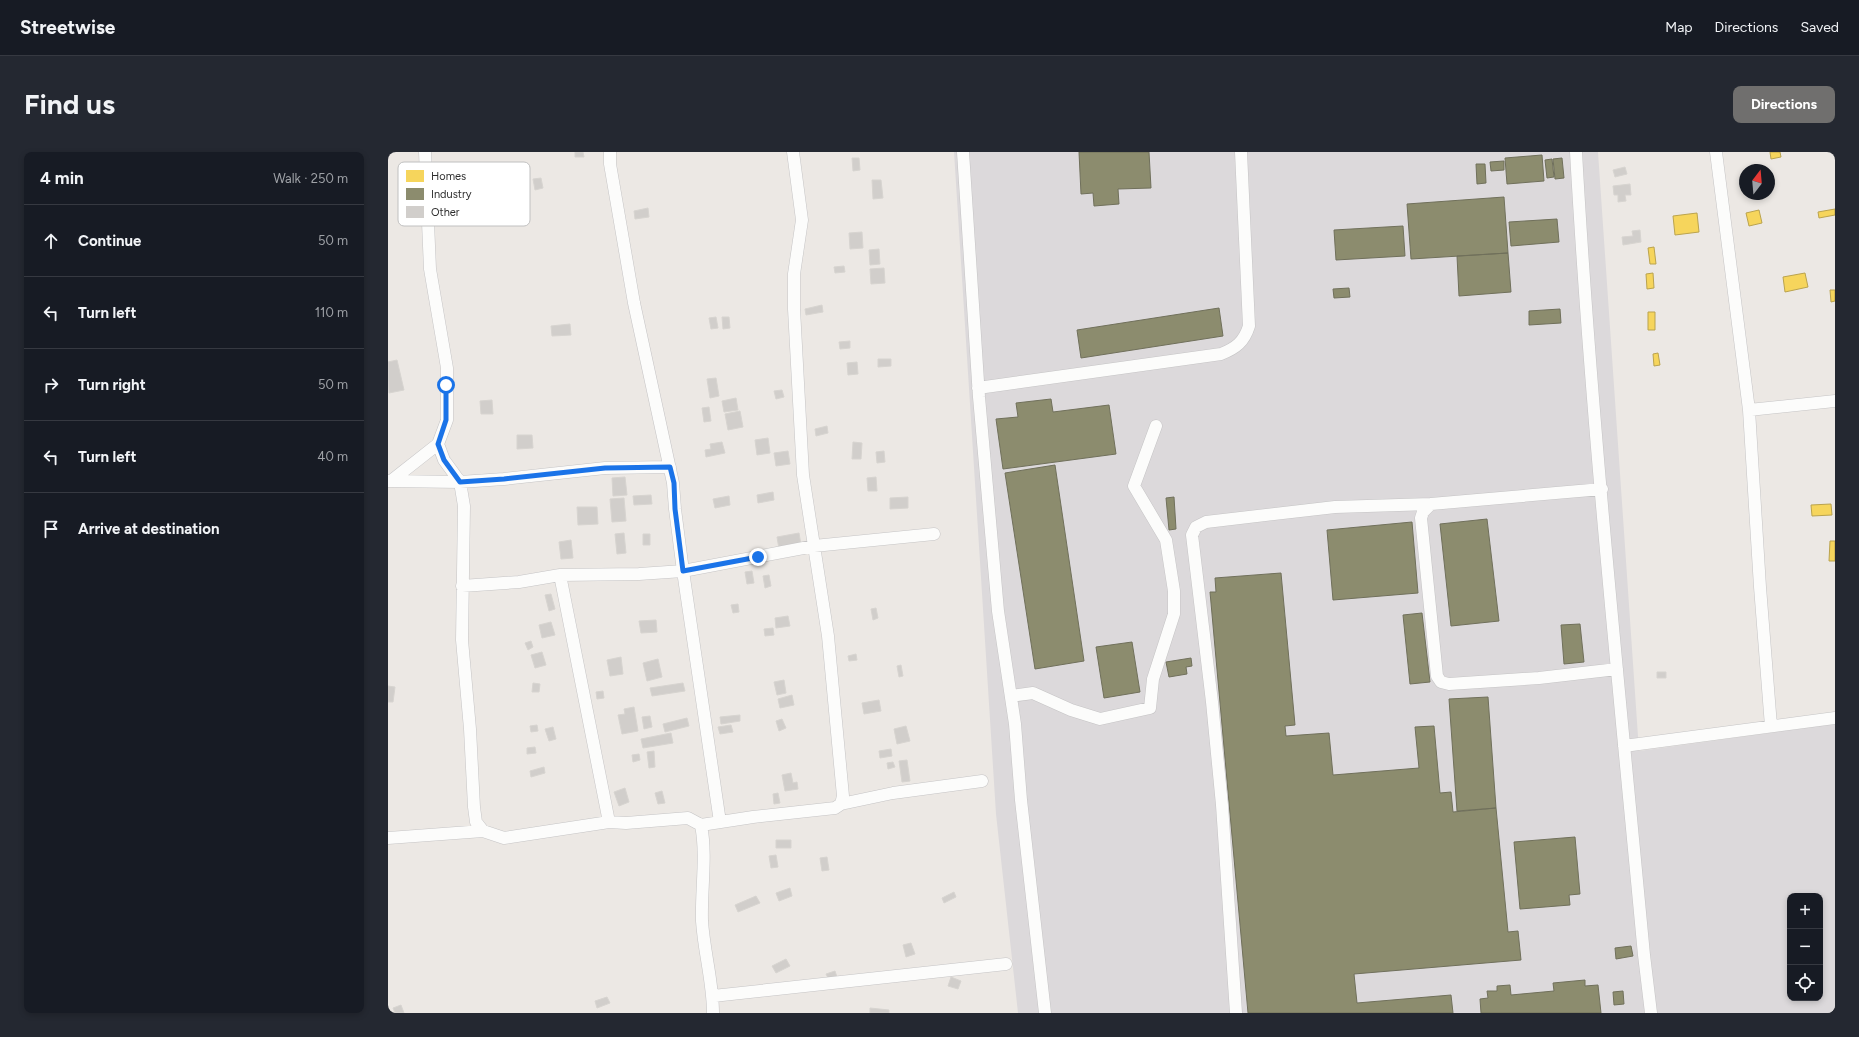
<!DOCTYPE html>
<html lang="en">
<head>
<meta charset="utf-8">
<style>
	:root { --surface:#171b24; --page:#242831; --text:#f1f3f6; --muted:#9ea1a6; --line:#363941; --accent:#706f6e }
	body { margin:0; font-family:Figtree,sans-serif; background:var(--page); color:var(--text) }
	.controls { position:absolute; right:12px; bottom:12px; display:grid; overflow:hidden; border-radius:8px; box-shadow:0 2px 6px #0003 }
	.controls button { width:36px; height:36px; display:grid; place-items:center; padding:0; border:0; border-bottom:1px solid var(--line); background:var(--surface); color:var(--text); font:20px sans-serif }
	.compass { position:absolute; left:1351px; top:12px; width:36px; height:36px; border-radius:50%; background:var(--surface); box-shadow:0 2px 6px #0003; rotate:16deg }
	.stop { position:absolute; width:12px; height:12px; margin:-9px; border:3px solid #1a73e8; border-radius:50%; background:#fff }
	.stop.end { background:#1a73e8; border-color:#fff; box-shadow:0 1px 4px #0008 }
	.list { margin:0; padding:0; list-style:none }
	h2 { display:flex; justify-content:space-between; align-items:center; height:52px; margin:0; padding:0 16px; font-size:17px }
	h2 small { font-size:13px; font-weight:400; color:var(--muted) }
	.list li { display:grid; grid-template-columns:26px 1fr auto; gap:12px; align-items:center; box-sizing:border-box; height:72px; padding:0 16px; border-top:1px solid var(--line) }
	.list b { display:block; font-size:15px; white-space:nowrap }
	.list em { font-size:13px; font-style:normal; color:var(--muted) }
	.icon { flex:none; width:22px; height:22px; fill:none; stroke:currentColor; stroke-width:2; stroke-linecap:round; stroke-linejoin:round }
	.map { position:relative; flex:none; width:1447px; height:861px; overflow:hidden; border-radius:8px }
	header { display:flex; align-items:center; gap:24px; box-sizing:border-box; height:56px; padding:0 20px; background:var(--surface); border-bottom:1px solid var(--line) }
	header strong { font-size:19px }
	nav { display:flex; gap:22px; margin-inline-start:auto; font-size:14px }
	.intro { display:flex; align-items:center; justify-content:space-between; box-sizing:border-box; height:96px; padding:0 24px }
	h1 { margin:0; font-size:28px }
	.button { padding:10px 18px; border-radius:8px; background:var(--accent); color:#fff; font-size:14px; font-weight:700 }
	main { display:flex; gap:24px; padding:0 24px }
	aside { flex:1; background:var(--surface); border-radius:8px; box-shadow:0 2px 6px #0003 }
	.map>svg:first-child { display:block }
	.industrial { fill:#dcd9db; fill-rule:evenodd }
	.homes { fill:#f6d55c; stroke:#baa34e }
	.industry { fill:#8c8c6e; stroke:#70705b }
	.building { fill:#d1cecb; stroke:#d7d4d0 }
	.lines { fill:none; stroke-linecap:round; stroke-linejoin:round }
	.minor-casing { stroke:#c5c4c5; stroke-width:13 }
	.minor { stroke:#fcfcfb; stroke-width:12 }
	.route { stroke:#1a73e8; stroke-width:5 }
	.key { fill:#fff; stroke:#c0c0c0; stroke-width:1 }
	.key-label { font-size:11px; fill:#2e2e2e }
</style>
</head>
<body>
<header>
<strong>Streetwise</strong>
<nav><a>Map</a><a>Directions</a><a>Saved</a></nav>
</header>
<div class="intro"><h1>Find us</h1><a class="button">Directions</a></div>
<main>
<aside>
<h2>4 min<small>Walk · 250 m</small></h2>
<ul class="list">
<li><svg class="icon" aria-label="ahead" viewBox="0 0 24 24"><path d="M12 20V5M6 11l6-6 6 6"/></svg><div><b>Continue</b></div><em>50 m</em></li>
<li><svg class="icon" aria-label="left" viewBox="0 0 24 24"><path d="M17 20v-9H6M10 6l-5 5 5 5"/></svg><div><b>Turn left</b></div><em>110 m</em></li>
<li><svg class="icon" aria-label="right" viewBox="0 0 24 24"><path d="M7 20v-9h11M14 6l5 5-5 5"/></svg><div><b>Turn right</b></div><em>50 m</em></li>
<li><svg class="icon" aria-label="left" viewBox="0 0 24 24"><path d="M17 20v-9H6M10 6l-5 5 5 5"/></svg><div><b>Turn left</b></div><em>40 m</em></li>
<li><svg class="icon" aria-label="arrive" viewBox="0 0 24 24"><path d="M6 21V4h12l-3 4 3 4H6"/></svg><div><b>Arrive at destination</b></div></li>
</ul>
</aside>
<div class="map">
<svg width="1447" height="861" viewBox="0 0 1447 861">
	<rect width="100%" height="100%" fill="#ece8e4"/>
	<!-- industrial -->
	<path class="industrial" d="M 566,0 L 1210,0 L 1251,599 L 1447,572 L 1447,861 L 630,861 L 608,662 ZM 1402,744 L 1432,744 L 1432,846 L 1402,846 Z"/>
	<!-- homes -->
	<path class="homes" d="M 1382,0 L 1392,0 L 1393,5 L 1383,7 Z
		M 1447,57 L 1447,63 L 1431,66 L 1430,60 Z
		M 1371,58 L 1374,71 L 1361,74 L 1358,61 Z
		M 1309,61 L 1311,80 L 1287,83 L 1285,64 Z
		M 1266,95 L 1268,112 L 1262,112 L 1260,96 Z
		M 1265,121 L 1266,136 L 1259,137 L 1258,122 Z
		M 1417,121 L 1420,135 L 1397,140 L 1395,125 Z
		M 1442,138 L 1447,138 L 1447,149 L 1443,150 Z
		M 1260,160 L 1267,160 L 1267,178 L 1260,178 Z
		M 1270,201 L 1272,213 L 1266,214 L 1265,202 Z
		M 1443,352 L 1444,363 L 1424,364 L 1423,353 Z
		M 1442,389 L 1447,389 L 1447,409 L 1441,409 Z"/>
	<!-- industry -->
	<path class="industry" d="M 691,0 L 761,0 L 763,36 L 730,37 L 731,52 L 706,54 L 705,41 L 693,42 Z
		M 1154,3 L 1156,29 L 1119,32 L 1117,6 Z
		M 1174,6 L 1176,26 L 1167,27 L 1165,7 Z
		M 1164,7 L 1166,25 L 1159,26 L 1157,8 Z
		M 1116,9 L 1116,18 L 1103,19 L 1102,10 Z
		M 1088,12 L 1097,12 L 1098,31 L 1089,32 Z
		M 1116,45 L 1120,101 L 1023,107 L 1019,52 Z
		M 1169,67 L 1171,90 L 1123,94 L 1121,70 Z
		M 1015,74 L 1017,104 L 948,108 L 946,78 Z
		M 1120,101 L 1123,140 L 1071,144 L 1069,104 Z
		M 961,136 L 962,145 L 946,146 L 945,137 Z
		M 831,156 L 835,184 L 693,206 L 689,178 Z
		M 1172,157 L 1173,171 L 1141,173 L 1141,159 Z
		M 663,247 L 665,260 L 721,253 L 728,302 L 615,317 L 608,267 L 630,265 L 628,251 Z
		M 667,313 L 696,509 L 647,517 L 617,321 Z
		M 786,345 L 788,377 L 781,378 L 778,346 Z
		M 1099,367 L 1111,469 L 1063,474 L 1052,372 Z
		M 1024,370 L 1030,441 L 945,448 L 939,378 Z
		M 893,421 L 907,573 L 897,574 L 898,584 L 941,581 L 945,623 L 1031,616 L 1027,575 L 1046,574 L 1052,641 L 1063,640 L 1065,660 L 1108,656 L 1120,780 L 1130,779 L 1133,808 L 966,822 L 969,851 L 1063,843 L 1065,861 L 860,861 L 822,440 L 828,440 L 827,426 Z
		M 1034,461 L 1042,530 L 1022,532 L 1015,463 Z
		M 1192,472 L 1196,510 L 1176,512 L 1173,473 Z
		M 744,490 L 752,540 L 716,546 L 708,495 Z
		M 803,506 L 804,514 L 798,515 L 799,522 L 781,525 L 778,510 Z
		M 1100,545 L 1108,656 L 1069,659 L 1061,547 Z
		M 1187,685 L 1192,742 L 1181,743 L 1182,753 L 1132,757 L 1126,690 Z
		M 1243,794 L 1245,804 L 1228,807 L 1227,796 Z
		M 1197,828 L 1197,834 L 1210,833 L 1213,861 L 1093,861 L 1092,847 L 1100,846 L 1099,839 L 1109,839 L 1109,834 L 1122,833 L 1123,843 L 1166,839 L 1165,831 Z
		M 1235,839 L 1236,852 L 1226,853 L 1225,840 Z"/>
	<!-- building -->
	<path class="building" d="M 187,0 L 195,0 L 196,5 L 187,5 Z
		M 464,6 L 471,6 L 472,18 L 465,19 Z
		M 1237,15 L 1239,22 L 1227,25 L 1225,18 Z
		M 153,26 L 155,36 L 147,38 L 145,27 Z
		M 484,28 L 493,28 L 495,46 L 485,47 Z
		M 1242,32 L 1243,43 L 1237,43 L 1238,49 L 1230,50 L 1230,43 L 1226,43 L 1225,34 Z
		M 260,56 L 261,65 L 247,67 L 246,59 Z
		M 1252,78 L 1253,90 L 1235,93 L 1234,85 L 1245,84 L 1244,79 Z
		M 474,80 L 475,96 L 462,97 L 461,81 Z
		M 491,97 L 492,112 L 482,113 L 481,98 Z
		M 456,114 L 457,120 L 447,121 L 446,115 Z
		M 496,116 L 497,131 L 483,132 L 482,117 Z
		M 434,153 L 435,160 L 418,163 L 417,157 Z
		M 328,165 L 330,176 L 323,177 L 321,166 Z
		M 334,165 L 341,165 L 342,176 L 335,177 Z
		M 182,172 L 183,183 L 164,184 L 163,174 Z
		M 462,189 L 462,196 L 452,197 L 451,190 Z
		M 490,207 L 503,207 L 503,214 L 490,215 Z
		M 9,208 L 16,238 L 1,241 L 0,210 Z
		M 469,210 L 470,222 L 460,223 L 459,211 Z
		M 328,226 L 331,244 L 322,246 L 319,227 Z
		M 394,238 L 396,245 L 388,247 L 386,239 Z
		M 348,246 L 350,258 L 336,260 L 334,249 Z
		M 104,248 L 105,262 L 93,262 L 92,249 Z
		M 321,255 L 323,269 L 316,270 L 314,256 Z
		M 352,259 L 355,275 L 340,278 L 337,262 Z
		M 439,274 L 440,281 L 428,284 L 427,277 Z
		M 129,283 L 144,283 L 145,296 L 129,297 Z
		M 380,286 L 382,301 L 369,303 L 367,288 Z
		M 334,290 L 337,301 L 318,305 L 317,298 L 323,297 L 322,292 Z
		M 465,290 L 474,291 L 473,307 L 464,307 Z
		M 400,299 L 402,312 L 388,314 L 386,301 Z
		M 496,299 L 497,310 L 489,311 L 488,300 Z
		M 237,325 L 239,343 L 225,344 L 224,326 Z
		M 488,325 L 489,339 L 480,339 L 479,326 Z
		M 385,340 L 386,348 L 370,351 L 369,343 Z
		M 263,343 L 264,352 L 246,353 L 245,344 Z
		M 341,344 L 342,353 L 327,356 L 325,347 Z
		M 520,345 L 520,356 L 502,357 L 502,346 Z
		M 236,346 L 238,369 L 224,370 L 222,347 Z
		M 189,355 L 209,355 L 210,372 L 190,373 Z
		M 236,381 L 238,401 L 229,402 L 227,382 Z
		M 411,381 L 413,393 L 391,397 L 389,385 Z
		M 255,382 L 262,382 L 262,393 L 255,393 Z
		M 183,388 L 185,406 L 173,407 L 171,390 Z
		M 364,419 L 366,431 L 359,432 L 357,420 Z
		M 381,423 L 383,434 L 377,436 L 375,424 Z
		M 163,442 L 167,457 L 161,459 L 157,443 Z
		M 350,452 L 351,460 L 345,461 L 343,453 Z
		M 488,456 L 490,466 L 485,468 L 483,457 Z
		M 400,464 L 402,474 L 388,476 L 387,466 Z
		M 268,468 L 269,480 L 253,481 L 251,469 Z
		M 163,470 L 167,483 L 154,486 L 151,473 Z
		M 385,476 L 386,483 L 377,484 L 376,477 Z
		M 143,489 L 145,495 L 140,498 L 137,491 Z
		M 154,500 L 158,513 L 147,516 L 143,503 Z
		M 468,502 L 469,508 L 461,509 L 460,504 Z
		M 233,505 L 235,522 L 222,524 L 219,508 Z
		M 270,507 L 274,525 L 259,529 L 255,511 Z
		M 513,513 L 515,524 L 511,525 L 509,514 Z
		M 1269,520 L 1278,520 L 1278,526 L 1269,526 Z
		M 396,528 L 398,541 L 389,543 L 386,530 Z
		M 145,531 L 152,532 L 151,540 L 144,540 Z
		M 295,531 L 297,539 L 264,544 L 262,536 Z
		M 0,534 L 7,535 L 5,550 L 0,550 Z
		M 215,539 L 216,546 L 209,547 L 208,540 Z
		M 404,543 L 406,553 L 392,556 L 390,547 Z
		M 491,548 L 493,559 L 476,562 L 474,551 Z
		M 246,555 L 250,579 L 234,582 L 230,563 L 237,562 L 236,557 Z
		M 352,563 L 352,569 L 333,572 L 332,565 Z
		M 262,564 L 264,575 L 256,577 L 254,565 Z
		M 299,566 L 301,574 L 277,580 L 275,572 Z
		M 394,567 L 398,576 L 391,579 L 388,569 Z
		M 149,573 L 150,579 L 143,580 L 142,574 Z
		M 343,573 L 345,580 L 332,582 L 330,575 Z
		M 518,574 L 522,589 L 509,592 L 506,577 Z
		M 165,575 L 168,587 L 161,589 L 157,577 Z
		M 283,581 L 285,591 L 255,596 L 253,587 Z
		M 147,595 L 148,601 L 139,602 L 139,596 Z
		M 503,597 L 504,604 L 492,606 L 491,599 Z
		M 266,599 L 267,615 L 261,616 L 259,600 Z
		M 251,602 L 252,608 L 245,610 L 244,603 Z
		M 519,608 L 522,629 L 514,630 L 511,609 Z
		M 505,610 L 507,615 L 500,617 L 499,611 Z
		M 156,615 L 157,621 L 143,625 L 142,619 Z
		M 403,621 L 405,631 L 409,630 L 410,637 L 397,639 L 394,623 Z
		M 237,636 L 241,650 L 231,654 L 226,640 Z
		M 274,639 L 277,651 L 270,652 L 267,641 Z
		M 390,641 L 392,651 L 386,652 L 385,642 Z
		M 388,688 L 403,688 L 403,696 L 388,696 Z
		M 388,703 L 390,715 L 383,716 L 381,704 Z
		M 439,705 L 441,718 L 434,719 L 432,706 Z
		M 402,736 L 404,744 L 391,749 L 388,741 Z
		M 566,740 L 568,745 L 556,751 L 554,746 Z
		M 368,744 L 372,751 L 350,760 L 347,753 Z
		M 523,791 L 527,802 L 518,805 L 515,793 Z
		M 398,807 L 402,814 L 388,821 L 384,814 Z
		M 447,819 L 449,825 L 441,828 L 438,822 Z
		M 563,825 L 573,829 L 570,837 L 560,834 Z
		M 219,845 L 222,851 L 209,856 L 207,849 Z
		M 13,853 L 16,861 L 7,861 L 5,856 Z
		M 482,856 L 501,858 L 501,861 L 482,861 Z"/>
	<g class="lines">
		<!-- minor casing -->
		<g class="minor-casing">
			<path id="minor" d="M 37,0 L 42,117 L 59,216 L 59,268 L 50,292 L 56,308 L 72,330 L 76,354 L 74,488 L 82,577 L 86,655 L 88,670 L 95,679 L 116,686 L 221,670 L 238,671 L 300,666 L 313,673 C 319,704 313,737 314,769 C 316,800 325,830 325,861
				M 222,0 L 222,12 L 246,151 L 285,331 L 287,357 L 295,419 L 332,670
				M 405,0 L 414,68 L 406,122 L 406,157 L 415,323 L 440,484 L 455,644 L 453,652
				M 575,0 L 591,245 L 610,459 L 627,572 L 633,648 L 657,861
				M 1188,0 C 1203,268 1231,536 1256,803 L 1263,861
				M 1328,0 L 1361,258 L 1372,435 L 1383,574
				M 590,236 L 833,202 C 848,196 856,190 861,174 L 853,0
				M 1361,258 L 1447,249
				M 0,329 L 3,329 L 50,292
				M 3,329 L 72,330 L 116,327 L 217,316 L 282,315
				M 1214,337 L 1043,352 L 1035,360 L 1033,366 L 1049,524 L 1053,530 L 1061,532 L 1151,526 L 1229,517
				M 172,423 L 221,670
				M 74,434 L 131,430 L 172,423 L 251,422 L 295,419 L 426,394 L 546,382
				M 623,544 L 645,541 L 683,558 L 712,567 L 762,556 L 765,527 L 786,462 L 786,439 L 778,388 L 746,334 L 768,274
				M 1236,594 L 1447,566
				M 313,673 L 365,665 L 447,656 L 453,652 L 505,641 L 594,629
				M 0,686 L 95,679
				M 325,844 L 618,812
				M 848,861 L 834,653 L 824,550 L 804,383 L 808,375 L 818,370 L 947,355 L 1043,352"/>
		</g>
		<!-- minor -->
		<use href="#minor" class="minor"/>
	</g>
	<g class="lines">
		<!-- route -->
		<path class="route" d="M 58,233 L 58,268 L 50,292 L 56,308 L 72,330 L 116,327 L 217,316 L 282,315 L 286,331 L 287,357 L 295,419 L 370,405"/>
	</g>
	<!-- legend -->
	<rect x="10" y="10" width="132" height="64" rx="6" class="key"/>
	<rect x="18" y="18" width="18" height="12" fill="#f6d55c"/>
	<rect x="18" y="36" width="18" height="12" fill="#8c8c6e"/>
	<rect x="18" y="54" width="18" height="12" fill="#d1cecb"/>
	<g class="key-label">
		<text x="43" y="28">Homes</text>
		<text x="43" y="46">Industry</text>
		<text x="43" y="64">Other</text>
	</g>
</svg>
<div class="controls">
<button>+</button>
<button>−</button>
<button><svg class="icon" aria-label="locate" viewBox="0 0 24 24"><circle cx="12" cy="12" r="6"/><path d="M12 2v4M12 18v4M2 12h4M18 12h4"/></svg></button>
</div>
<svg class="compass" viewBox="-18 -18 36 36"><path d="M0-13l5 13h-10z" fill="#e53935"/><path d="M0 13l5-13h-10z" fill="#9ea1a6"/></svg>
<div class="stop" style="left:58px;top:233px"></div>
<div class="stop end" style="left:370px;top:405px"></div>
</div>
</main>
</body>
</html>
